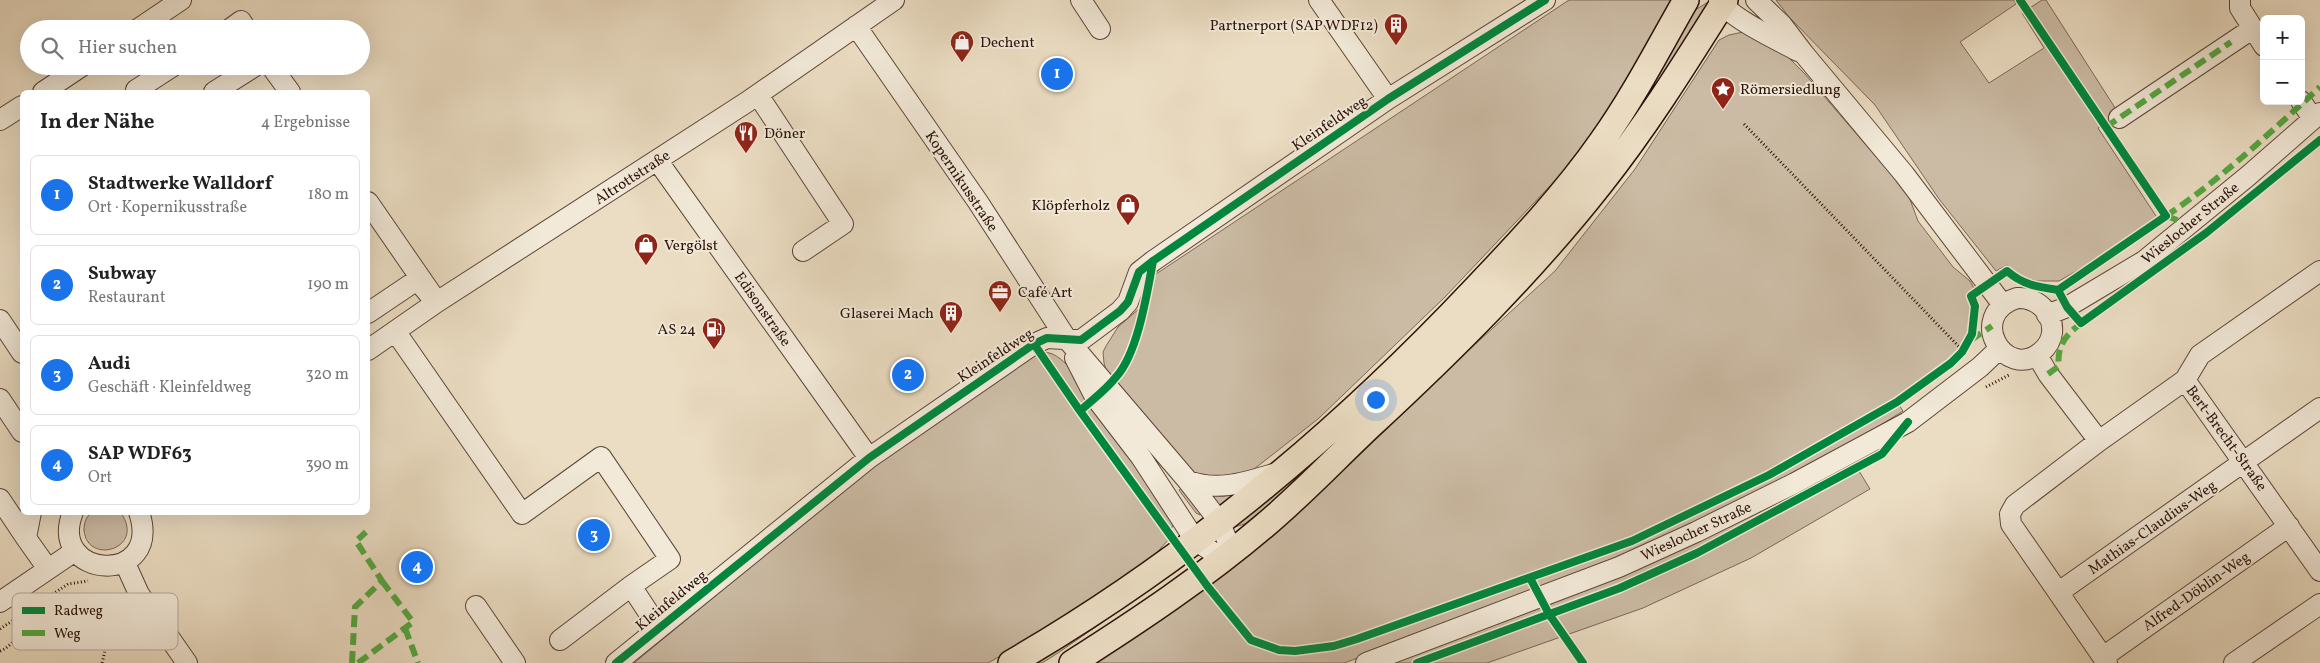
<!DOCTYPE html>
<html lang="de">
<head>
<meta charset="utf-8">
<style>
	:root { --surface:#fff; --page:#f2f2f2; --text:#222; --muted:#767676; --line:#e0e0e0; --accent:#1a73e8 }
	body { margin:0; font-family:Vollkorn,serif; background:var(--page); color:var(--text) }
	.controls { position:absolute; right:15px; top:15px; display:grid; overflow:hidden; border-radius:8px; box-shadow:0 5px 20px #0002 }
	.controls button { width:45px; height:45px; display:grid; place-items:center; padding:0; border:0; border-bottom:1px solid var(--line); background:var(--surface); color:var(--text); font:25px sans-serif }
	.you { position:absolute; left:1375px; top:399px; width:18px; height:18px; margin:-12px; border:4px solid #fff; border-radius:50%; background:#1a73e8; box-shadow:0 0 0 8px #1a73e833 }
	.badge { display:grid; place-items:center; width:32px; height:32px; border-radius:50%; background:var(--accent); color:#fff; font-size:16px; font-weight:700 }
	.pin { position:absolute; translate:-50% -50%; border:2px solid #fff; box-shadow:0 1px 5px #0006 }
	.list { margin:0; padding:0; list-style:none }
	h2 { display:flex; justify-content:space-between; align-items:center; height:65px; margin:0; padding:0 20px; font-size:21px }
	h2 small { font-size:16px; font-weight:400; color:var(--muted) }
	.list li { display:grid; grid-template-columns:32px 1fr auto; gap:15px; align-items:center; box-sizing:border-box; height:80px; margin:0 10px 10px; padding:0 10px; border:1px solid var(--line); border-radius:8px }
	.list b { display:block; font-size:19px; white-space:nowrap }
	.list p { margin:0; font-size:16px; white-space:nowrap; color:var(--muted) }
	.list em { font-size:16px; font-style:normal; color:var(--muted) }
	.icon { flex:none; width:28px; height:28px; fill:none; stroke:currentColor; stroke-width:2; stroke-linecap:round; stroke-linejoin:round }
	.map { position:relative; flex:none; width:2320px; height:663px; overflow:hidden }
	.search { position:absolute; background:var(--surface); box-shadow:0 5px 20px #0002; left:20px; top:20px; width:350px; height:55px; display:flex; align-items:center; gap:12px; box-sizing:border-box; padding:0 18px; border-radius:28px; color:var(--muted); font-size:19px }
	.panel { position:absolute; background:var(--surface); box-shadow:0 5px 20px #0002; left:20px; top:90px; width:350px; height:425px; border-radius:8px }
	.map>svg:first-child { display:block }
	.green { fill:#cbbba4; stroke:#7c6757 }
	.lines { fill:none; stroke-linecap:round; stroke-linejoin:round }
	.minor-casing { stroke:#5c4638; stroke-width:22 }
	.major-casing { stroke:#2c130a; stroke-width:28 }
	.path { stroke:#2c130a; stroke-width:3; stroke-dasharray:1 2.5; stroke-linecap:butt }
	.minor { stroke:#f2e9d8; stroke-width:20 }
	.major { stroke:#ebddc3; stroke-width:25 }
	.quiet { stroke:#54a841; stroke-width:6; stroke-dasharray:12 6; stroke-linecap:butt }
	.cycleway-casing { stroke:#f2e9d8; stroke-width:11 }
	.cycleway { stroke:#00873e; stroke-width:8 }
	.labels { text-anchor:middle; stroke-width:4; stroke-linejoin:round; paint-order:stroke }
	.poi-label { font-size:15px; fill:#2c130a; stroke:#f2e9d8; text-anchor:start }
	.street-label { font-size:15px; fill:#2c130a; stroke:#f2e9d8 }
	.key { fill:#f2e9d8; stroke:#b7a99a; stroke-width:1 }
	.key-label { font-size:14px; fill:#2c130a }
</style>
</head>
<body>
<div class="map">
<svg width="2320" height="663" viewBox="0 0 2320 663">
	<rect width="100%" height="100%" fill="#ebddc3"/>
	<filter id="stains"><feTurbulence type="fractalNoise" baseFrequency=".004" numOctaves="4"/><feColorMatrix values="0 0 0 0 .2 0 0 0 0 .09 0 0 0 0 .02 0 0 0 .5 -.17"/></filter>
	<radialGradient id="worn" r=".72"><stop offset=".6" stop-color="#630" stop-opacity="0"/><stop offset="1" stop-color="#630" stop-opacity=".3"/></radialGradient>
	<!-- green -->
	<path class="green" d="M 1569,0 L 1672,0 L 1608,113 L 1566,169 L 1445,297 L 1318,419 L 1249,473 L 1232,479 L 1189,473 L 1107,373 L 1104,363 L 1103,352 L 1106,346 L 1118,327 L 1148,301 L 1153,276 Z
		M 1776,0 L 2014,0 L 2016,4 L 1960,42 L 1989,83 L 2044,48 L 2022,13 L 2042,0 L 2046,0 L 2119,114 L 2098,128 L 2158,219 L 2103,256 L 2059,281 L 2036,281 L 2020,276 L 2007,265 L 1996,271 L 1939,199 L 1875,105 L 1789,17 Z
		M 1710,1 L 1685,47 L 1643,112 L 1490,299 L 1257,520 L 1235,527 L 1239,517 L 1437,343 L 1690,13 Z
		M 1743,32 L 1781,50 L 1805,74 L 1908,194 L 1918,221 L 1953,267 L 1970,281 L 1976,292 L 1970,297 C 1986,351 1934,375 1897,402 L 1903,411 L 1831,456 L 1789,479 L 1722,508 L 1629,553 L 1526,595 L 1344,663 L 1093,663 L 1194,597 L 1249,552 L 1555,271 L 1635,169 L 1719,40 L 1729,35 Z
		M 1043,352 C 1056,352 1065,363 1074,372 L 1173,524 L 1168,540 L 1152,558 L 1082,609 L 988,663 L 634,663 L 867,471 L 1018,363 Z
		M 1853,461 L 1870,489 L 1751,558 L 1643,608 L 1487,663 L 1393,663 C 1468,634 1545,608 1619,577 C 1700,543 1777,504 1853,461 Z
		M 1183,487 L 1201,512 L 1200,515 L 1196,513 L 1179,490 Z
		M 1247,488 L 1220,509 L 1208,492 Z
		M 91,513 L 121,513 C 146,549 87,566 84,530 C 84,523 86,517 91,513 Z
		M 1180,562 L 1184,566 L 1058,653 L 1042,663 L 1030,663 Z"/>
	<g class="lines">
		<!-- minor casing -->
		<g class="minor-casing">
			<path id="minor" d="M 1081,0 L 1100,29
				M 1319,0 L 1388,99
				M 1719,0 C 1730,18 1778,40 1798,51
				M 1756,0 L 1782,25 L 1804,54 L 1904,174 L 2003,305
				M 2240,0 L 2240,8 L 2264,46
				M 856,26 L 978,202 L 1066,338 L 1188,481 L 1219,521 L 1232,552
				M 138,29 L 181,0
				M 230,29 L 241,21 L 246,29
				M 271,66 L 290,92
				M 136,90 L 173,66
				M 43,92 L 82,66
				M 214,92 L 255,66
				M 758,95 L 843,224 L 803,251
				M 2301,101 L 2313,119
				M 2119,118 L 2252,29
				M 0,120 L 22,106
				M 657,160 L 869,458
				M 368,202 L 437,302
				M 2017,298 C 2036,297 2054,312 2052,333 C 2051,341 2047,347 2041,352 C 2005,382 1965,315 2017,298 Z
				M 368,313 L 417,280 L 429,294
				M 2047,315 L 2067,307 L 2144,261 L 2248,176 L 2320,113
				M 0,320 L 22,353
				M 395,331 L 522,514 L 601,457 L 670,559 L 631,586 L 658,627
				M 368,350 L 437,302 L 747,102 L 894,0
				M 2037,355 L 2048,374 L 2099,441 L 2185,380 L 2320,571
				M 1075,358 L 1095,397 L 1141,457 L 1195,540 L 1223,559
				M 2185,380 L 2200,355 L 2320,271
				M 0,399 L 22,432
				M 2099,441 L 2015,505 L 2010,514 L 2011,524 L 2107,663
				M 1188,481 C 1219,492 1246,482 1277,473
				M 0,499 L 26,538 L 31,512
				M 73,512 C 46,580 164,587 139,512
				M 26,538 L 48,569
				M 125,563 L 139,594 L 187,663
				M 2059,592 L 2320,408
				M 0,602 L 75,551
				M 476,606 L 515,663
				M 560,640 L 631,586
				M 2103,657 L 2289,526
				M 616,663 L 869,458 L 1034,344 L 1047,338 L 1081,340 L 1120,311 L 1128,302 L 1139,272 L 1153,261 L 1388,99 L 1545,0
				M 1366,663 L 1619,567 L 1696,532 L 1795,483 L 1908,422 L 1980,367 L 1999,349
				M 2234,663 L 2320,604"/>
		</g>
		<!-- major casing -->
		<g class="major-casing">
			<path id="major" d="M 1011,663 C 1182,564 1338,434 1474,290 C 1519,243 1565,194 1602,141 C 1634,96 1659,47 1686,0
				M 1072,663 C 1138,621 1204,577 1264,526 C 1301,495 1335,459 1370,426 C 1452,350 1532,271 1601,183 C 1647,125 1686,62 1725,0"/>
		</g>
		<!-- path -->
		<path class="path" d="M 1744,124 L 1967,355
			M 1986,387 L 2009,375
			M 0,629 L 68,584 L 88,581
			M 0,651 C 13,646 18,634 28,625 C 46,609 76,592 96,616 C 108,630 107,645 102,663"/>
		<!-- minor -->
		<use href="#minor" class="minor"/>
		<!-- major -->
		<use href="#major" class="major"/>
		<!-- quiet -->
		<path class="quiet" d="M 2106,127 L 2231,42
			M 2166,216 C 2221,179 2271,132 2320,87
			M 2166,216 L 2180,221 L 2184,227
			M 1971,340 L 1992,326
			M 2048,374 L 2059,366 C 2056,344 2068,333 2084,321
			M 405,628 L 418,663
			M 352,663 L 355,607 L 382,581 L 356,541 L 366,532
			M 358,663 L 413,622 L 382,581"/>
		<!-- cycleway casing -->
		<g class="cycleway-casing">
			<path id="cycleway" d="M 2058,290 L 2067,307 L 2081,323 L 2206,233 L 2320,140
				M 1034,344 L 1080,411 L 1208,587 L 1251,640 L 1279,650 L 1295,651 L 1334,646 L 1357,639 L 1632,541 L 1769,475 L 1897,402 L 1951,363 L 1962,352 L 1972,334 L 1975,306 L 1971,296 L 2007,271 C 2023,285 2038,287 2058,290 L 2166,216 L 2020,0
				M 1080,411 C 1092,400 1106,390 1116,377 C 1138,353 1147,293 1153,261
				M 1530,578 L 1549,614 L 1583,663
				M 616,663 L 869,458 L 1034,344 L 1047,338 L 1081,340 L 1120,311 L 1128,302 L 1139,272 L 1153,261 L 1388,99 L 1545,0
				M 1417,663 L 1620,588 L 1697,553 L 1882,454 L 1908,422"/>
		</g>
		<!-- cycleway -->
		<use href="#cycleway" class="cycleway"/>
	</g>
	<!-- icons -->
	<defs>
		<g id="building-pin" transform="scale(1.25)"><path d="M0 17L-7.5 6A9.5 9.5 0 1 1 7.5 6Z" fill="#8f2418" stroke="#f2e9d8"/><path d="M-4-6H4V6H1V3H-1V6H-4ZM-2.5-4.3h1.7v1.8h-1.7ZM.8-4.3h1.7v1.8H.8ZM-2.5-1h1.7V.8h-1.7ZM.8-1h1.7V.8H.8Z" fill="#fff"/></g>
		<g id="shop-pin" transform="scale(1.25)"><path d="M0 17L-7.5 6A9.5 9.5 0 1 1 7.5 6Z" fill="#8f2418" stroke="#f2e9d8"/><path d="M-5-2.5h2.3a2.7 3.5 0 0 1 5.4 0H5L5.5 6h-11ZM-1.5-2.5h3a1.5 2.3 0 0 0-3 0Z" fill="#fff"/></g>
		<g id="sight-pin" transform="scale(1.25)"><path d="M0 17L-7.5 6A9.5 9.5 0 1 1 7.5 6Z" fill="#8f2418" stroke="#f2e9d8"/><path d="M0-6L1.8-2.2L6-1.7L2.9 1.2L3.7 5.4L0 3.3L-3.7 5.4L-2.9 1.2L-6-1.7L-1.8-2.2Z" fill="#fff"/></g>
		<g id="restaurant-pin" transform="scale(1.25)"><path d="M0 17L-7.5 6A9.5 9.5 0 1 1 7.5 6Z" fill="#8f2418" stroke="#f2e9d8"/><path d="M-5-6h1v4h1v-4h1v4h1v-4h1v5L-1.5 .5V6h-2V.5L-5-1ZM5-6V6H3V1.5H1.5Q1.5-4 5-6Z" fill="#fff"/></g>
		<g id="office-pin" transform="scale(1.25)"><path d="M0 17L-7.5 6A9.5 9.5 0 1 1 7.5 6Z" fill="#8f2418" stroke="#f2e9d8"/><path d="M-6-3h4V-5.5h4V-3h4V5H-6ZM-1-4.5V-3h2v-1.5ZM-6 0V1H6V0Z" fill="#fff"/></g>
		<g id="fuel-pin" transform="scale(1.25)"><path d="M0 17L-7.5 6A9.5 9.5 0 1 1 7.5 6Z" fill="#8f2418" stroke="#f2e9d8"/><path d="M-5.5-6h7V0h2V4h1.3V-2.5L3-4.5l.8-.8L6-3V5H2.5V1h-1V6h-7ZM-4.2-4.7v3.2H.2V-4.7Z" fill="#fff"/></g>
	</defs>
	<g fill-rule="evenodd">
		<use href="#building-pin" x="1396" y="25"/>
		<use href="#shop-pin" x="962" y="42"/>
		<use href="#sight-pin" x="1723" y="89"/>
		<use href="#restaurant-pin" x="746" y="133"/>
		<use href="#shop-pin" x="1128" y="205"/>
		<use href="#shop-pin" x="646" y="245"/>
		<use href="#office-pin" x="1000" y="292"/>
		<use href="#building-pin" x="951" y="313"/>
		<use href="#fuel-pin" x="714" y="329"/>
	</g>
	<g class="labels">
		<!-- poi labels -->
		<g class="poi-label">
			<text x="1378" y="30" text-anchor="end">Partnerport (SAP WDF12)</text>
			<text x="980" y="47">Dechent</text>
			<text x="1740" y="94">Römersiedlung</text>
			<text x="764" y="138">Döner</text>
			<text x="1110" y="210" text-anchor="end">Klöpferholz</text>
			<text x="664" y="250">Vergölst</text>
			<text x="1018" y="297">Café Art</text>
			<text x="934" y="318" text-anchor="end">Glaserei Mach</text>
			<text x="696" y="334" text-anchor="end">AS 24</text>
		</g>
		<!-- street labels -->
		<g class="street-label">
			<text transform="translate(1329 123) rotate(-34)" y="5">Kleinfeldweg</text>
			<text transform="translate(632 177) rotate(-33)" y="5">Altrottstraße</text>
			<text transform="translate(962 181) rotate(56)" y="5">Kopernikusstraße</text>
			<text transform="translate(2190 223) rotate(-39)" y="5">Wieslocher Straße</text>
			<text transform="translate(763 309) rotate(55)" y="5">Edisonstraße</text>
			<text transform="translate(995 355) rotate(-33)" y="5">Kleinfeldweg</text>
			<text transform="translate(2227 438) rotate(54)" y="5">Bert-Brecht-Straße</text>
			<text transform="translate(2152 527) rotate(-35)" y="5">Mathias-Claudius-Weg</text>
			<text transform="translate(1696 531) rotate(-25)" y="5">Wieslocher Straße</text>
			<text transform="translate(2196 591) rotate(-35)" y="5">Alfred-Döblin-Weg</text>
			<text transform="translate(671 600) rotate(-39)" y="5">Kleinfeldweg</text>
		</g>
	</g>
	<!-- legend -->
	<rect x="12" y="593" width="166" height="57" rx="8" class="key"/>
	<rect x="22" y="607" width="23" height="7" fill="#00873e"/>
	<rect x="22" y="630" width="23" height="6" fill="#54a841"/>
	<g class="key-label">
		<text x="54" y="615">Radweg</text>
		<text x="54" y="638">Weg</text>
	</g>
	<rect width="100%" height="100%" filter="url(#stains)"/>
	<rect width="100%" height="100%" fill="url(#worn)"/>
</svg>
<div class="controls">
<button>+</button>
<button>−</button>
</div>
<div class="you"></div>
<div class="pin badge" style="left:1057px;top:74px">1</div>
<div class="pin badge" style="left:908px;top:375px">2</div>
<div class="pin badge" style="left:594px;top:535px">3</div>
<div class="pin badge" style="left:417px;top:567px">4</div>
<div class="search"><svg class="icon" aria-label="search" viewBox="0 0 24 24"><circle cx="10" cy="10" r="6"/><path d="M15 15l6 6"/></svg>Hier suchen</div>
<section class="panel">
<h2>In der Nähe<small>4 Ergebnisse</small></h2>
<ul class="list">
<li><span class="badge">1</span><div><b>Stadtwerke Walldorf</b><p>Ort · Kopernikusstraße</p></div><em>180 m</em></li>
<li><span class="badge">2</span><div><b>Subway</b><p>Restaurant</p></div><em>190 m</em></li>
<li><span class="badge">3</span><div><b>Audi</b><p>Geschäft · Kleinfeldweg</p></div><em>320 m</em></li>
<li><span class="badge">4</span><div><b>SAP WDF63</b><p>Ort</p></div><em>390 m</em></li>
</ul>
</section>
</div>
</body>
</html>
